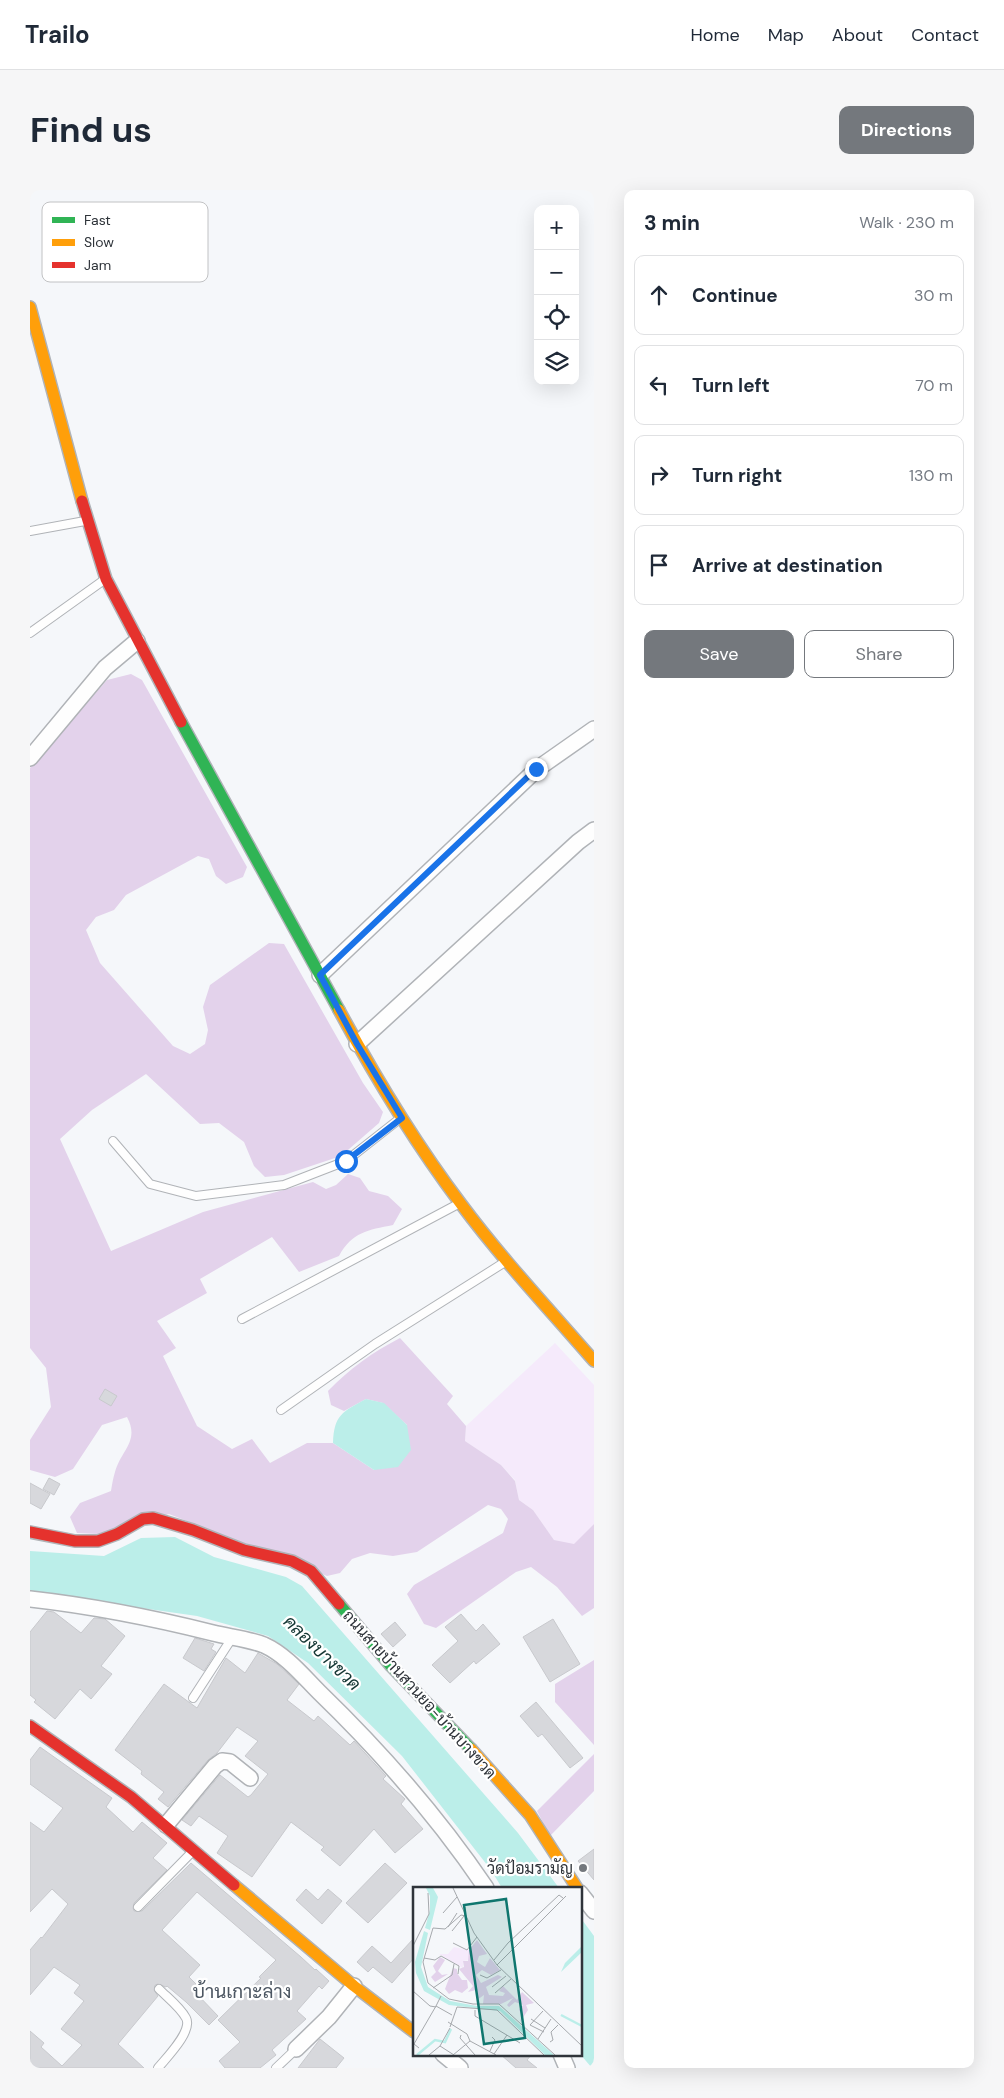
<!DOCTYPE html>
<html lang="en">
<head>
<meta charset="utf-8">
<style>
	:root { --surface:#fff; --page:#f6f6f7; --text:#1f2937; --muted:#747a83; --line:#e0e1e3; --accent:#74787d }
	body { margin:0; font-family:"DM Sans",Sarabun,sans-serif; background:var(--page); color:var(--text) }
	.controls { position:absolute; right:15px; top:15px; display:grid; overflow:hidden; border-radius:10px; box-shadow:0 5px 20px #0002 }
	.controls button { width:45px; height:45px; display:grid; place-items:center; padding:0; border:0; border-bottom:1px solid var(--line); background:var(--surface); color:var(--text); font:25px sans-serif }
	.stop { position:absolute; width:15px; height:15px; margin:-11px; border:4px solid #1a73e8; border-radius:50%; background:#fff }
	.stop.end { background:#1a73e8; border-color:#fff; box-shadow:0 1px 5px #0008 }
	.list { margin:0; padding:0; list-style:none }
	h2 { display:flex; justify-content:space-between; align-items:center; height:65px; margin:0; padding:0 20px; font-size:21px }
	h2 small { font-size:16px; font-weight:400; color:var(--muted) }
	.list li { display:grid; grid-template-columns:32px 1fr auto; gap:15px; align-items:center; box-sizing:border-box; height:80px; margin:0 10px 10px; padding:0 10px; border:1px solid var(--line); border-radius:10px }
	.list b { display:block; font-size:19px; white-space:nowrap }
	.list em { font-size:16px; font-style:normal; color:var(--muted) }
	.actions { display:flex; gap:10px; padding:15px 20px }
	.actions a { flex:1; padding:11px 0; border:1px solid var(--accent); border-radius:10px; text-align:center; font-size:18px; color:var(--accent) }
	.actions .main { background:var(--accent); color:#fff }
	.icon { flex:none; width:28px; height:28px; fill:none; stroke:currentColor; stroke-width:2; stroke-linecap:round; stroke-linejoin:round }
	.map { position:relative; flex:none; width:564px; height:1878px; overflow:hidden; border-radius:10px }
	header { display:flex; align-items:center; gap:30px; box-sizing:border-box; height:70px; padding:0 25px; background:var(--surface); border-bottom:1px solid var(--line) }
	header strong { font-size:24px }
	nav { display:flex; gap:28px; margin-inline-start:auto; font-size:18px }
	.intro { display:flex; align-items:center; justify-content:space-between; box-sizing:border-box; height:120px; padding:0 30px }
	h1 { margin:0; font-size:35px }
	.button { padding:12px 22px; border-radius:10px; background:var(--accent); color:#fff; font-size:18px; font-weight:700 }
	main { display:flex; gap:30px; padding:0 30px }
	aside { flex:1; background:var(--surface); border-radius:10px; box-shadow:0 5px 20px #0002 }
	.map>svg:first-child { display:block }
	.green { fill:#f5eafb }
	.forest { fill:#e3d2eb }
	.water { fill:#bbeee9 }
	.building { fill:#d7d8dc; stroke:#c8c9cd }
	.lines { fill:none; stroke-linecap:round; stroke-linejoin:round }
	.lane-casing { stroke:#b0b3b7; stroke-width:10 }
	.street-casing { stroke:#b0b3b7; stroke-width:18 }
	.fast-casing { stroke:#b0b3b7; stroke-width:14 }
	.slow-casing { stroke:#b0b3b7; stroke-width:14 }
	.jam-casing { stroke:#b0b3b7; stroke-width:14 }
	.lane { stroke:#fefefe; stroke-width:8 }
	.street { stroke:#fefefe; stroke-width:15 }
	.fast { stroke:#30b455; stroke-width:11 }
	.slow { stroke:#ff9f0a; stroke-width:11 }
	.jam { stroke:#e5322d; stroke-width:11 }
	.route { stroke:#1a73e8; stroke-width:6 }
	.poi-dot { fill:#74787d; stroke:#fff; stroke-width:2 }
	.labels { text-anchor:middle; stroke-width:4.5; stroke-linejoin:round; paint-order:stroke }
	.street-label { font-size:16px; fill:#2f343a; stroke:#fff }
	.poi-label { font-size:16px; fill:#2f343a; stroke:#fff; text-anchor:end }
	.water-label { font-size:18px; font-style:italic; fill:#143734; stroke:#fff }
	.quarter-label { font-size:19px; fill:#4c5662; stroke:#fff }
	.inset-river { fill:none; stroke:#bbeee9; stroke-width:2.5 }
	.inset-road { fill:none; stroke:#a6a9ad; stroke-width:1 }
	.view { fill:#0f766e; fill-opacity:0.15; stroke:#0f766e; stroke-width:2.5 }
	.inset-edge { fill:none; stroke:#2f343a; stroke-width:2.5 }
	.key { fill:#fff; stroke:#c1c2c4; stroke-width:1 }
	.key-label { font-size:14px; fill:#2f343a }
</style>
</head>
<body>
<header>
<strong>Trailo</strong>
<nav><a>Home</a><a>Map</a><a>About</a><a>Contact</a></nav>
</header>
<div class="intro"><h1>Find us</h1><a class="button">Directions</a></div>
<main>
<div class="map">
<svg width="564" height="1878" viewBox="0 0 564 1878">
	<rect width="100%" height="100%" fill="#f5f7fa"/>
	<!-- green -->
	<path class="green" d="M 525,1153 L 564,1195 L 564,1334 L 544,1355 L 524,1350 L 503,1320 L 489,1310 L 485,1290 L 471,1275 L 435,1251 L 436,1236 Z"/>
	<!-- forest -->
	<path class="forest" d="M 101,484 L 112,490 L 217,677 L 213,687 L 196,694 L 186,686 L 179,669 L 168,666 L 96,705 L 84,720 L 66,727 L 56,740 L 70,773 L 143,856 L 160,864 L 175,854 L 178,840 L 173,817 L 180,795 L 239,753 L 254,754 L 333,893 L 353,922 L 349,933 L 311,966 L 254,985 L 235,987 L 224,976 L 214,952 L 189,933 L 170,934 L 116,884 L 62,920 L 30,949 L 81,1061 L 173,1022 L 283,992 L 296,999 L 306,995 L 318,984 L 330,988 L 339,1001 L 358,1006 L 372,1019 L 363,1035 C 338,1040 322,1042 309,1066 L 269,1082 L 242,1047 L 170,1089 L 177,1103 L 127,1131 L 146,1158 L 133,1166 L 167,1236 L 202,1259 L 222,1249 L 240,1273 L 277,1253 L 303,1253 L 344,1280 L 377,1235 L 353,1213 L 336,1209 L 314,1221 L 301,1215 L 298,1201 C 319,1179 343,1162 370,1148 L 423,1206 L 417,1214 L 436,1236 L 435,1251 L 471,1275 L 485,1291 L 489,1310 L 503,1320 L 524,1350 L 544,1354 L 564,1334 L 564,1418 L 552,1426 L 527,1397 L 501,1377 L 486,1382 L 406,1438 L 394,1434 L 377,1404 L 384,1395 L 473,1343 L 478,1329 L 471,1319 L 458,1315 L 387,1362 L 363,1366 L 340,1363 L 322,1369 L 310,1383 L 297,1386 L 139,1324 L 68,1344 L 47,1343 L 40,1327 L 50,1313 L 81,1301 C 82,1295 83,1288 85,1282 C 91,1260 110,1251 97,1227 L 72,1235 L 43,1279 L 25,1287 L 0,1280 L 0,1250 L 21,1217 L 16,1178 L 0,1158 L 0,578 L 77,490 Z
		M 564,1470 L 564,1555 L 525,1512 L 525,1494 Z
		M 564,1564 L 564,1601 L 520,1646 L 507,1621 Z"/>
	<!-- water -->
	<path class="water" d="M 336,1209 L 354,1213 L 377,1235 L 381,1260 L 368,1277 L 344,1280 L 303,1253 C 304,1225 312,1222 336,1209 Z
		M 145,1347 L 184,1367 L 256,1387 L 272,1396 L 488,1643 L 529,1698 L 472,1698 L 461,1680 L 372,1566 L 278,1473 L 238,1446 L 167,1426 L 0,1402 L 0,1361 L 74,1366 L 111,1348 Z
		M 550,1727 L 564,1746 L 564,1878 L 562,1878 L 550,1864 Z"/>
	<!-- building -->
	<path class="building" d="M 75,1199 L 87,1206 L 81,1216 L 69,1209 Z
		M 19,1288 L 30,1294 L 24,1305 L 13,1299 Z
		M 0,1293 L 20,1304 L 11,1319 L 0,1313 Z
		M 17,1421 L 24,1422 L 51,1443 L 64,1428 L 75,1429 L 95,1446 L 71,1476 L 82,1484 L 61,1509 L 50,1499 L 25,1529 L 4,1512 L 6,1510 L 0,1505 L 0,1442 Z
		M 431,1424 L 446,1441 L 453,1434 L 470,1454 L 446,1474 L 444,1471 L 420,1493 L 402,1475 L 428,1451 L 415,1437 Z
		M 523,1429 L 550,1474 L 520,1492 L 493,1447 Z
		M 365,1432 L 376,1445 L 363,1457 L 351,1444 Z
		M 165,1448 L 184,1454 L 181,1459 L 186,1462 L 174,1481 L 153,1468 Z
		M 228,1463 L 247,1474 L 269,1494 L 257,1510 L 284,1531 L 288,1526 L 320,1555 L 324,1551 L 356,1586 L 353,1589 L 375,1609 L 371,1614 L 393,1639 L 365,1663 L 344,1639 L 310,1676 L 291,1660 L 294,1657 L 261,1632 L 222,1687 L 187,1663 L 198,1646 L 169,1626 L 161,1636 L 152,1630 L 190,1585 L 218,1607 L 221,1605 L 238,1584 L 215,1566 L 228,1551 L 207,1537 L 187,1563 L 178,1570 L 138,1617 L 128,1609 L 134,1602 L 111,1584 L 112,1581 L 85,1560 L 134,1494 L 167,1518 L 196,1468 L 215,1483 Z
		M 506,1512 L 553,1568 L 540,1578 L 512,1544 L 508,1547 L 490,1526 Z
		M 10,1557 L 82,1608 L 76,1617 L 103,1642 L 112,1632 L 137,1653 L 123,1668 L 137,1680 L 104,1713 L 103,1718 L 104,1721 L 112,1721 L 161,1673 L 271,1767 L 285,1780 L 286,1779 L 299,1791 L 292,1799 L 289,1796 L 267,1821 L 276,1829 L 242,1860 L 246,1865 L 230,1878 L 195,1878 L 189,1871 L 210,1852 L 188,1830 L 231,1788 L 229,1787 L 246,1770 L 167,1702 L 132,1740 L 170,1775 L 159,1787 L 169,1797 L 165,1802 L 188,1826 L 179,1835 L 156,1812 L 137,1796 L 136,1797 L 128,1794 L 125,1795 L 124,1800 L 128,1806 L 88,1854 L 114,1878 L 0,1878 L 0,1841 L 14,1853 L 11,1857 L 32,1876 L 52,1855 L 31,1839 L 54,1811 L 44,1803 L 50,1795 L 24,1777 L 0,1805 L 0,1760 L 11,1747 L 12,1748 L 38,1714 L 22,1699 L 0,1722 L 0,1632 L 14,1642 L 33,1618 L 0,1594 L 0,1570 Z
		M 564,1659 L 564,1690 L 548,1671 Z
		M 355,1673 L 377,1693 L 338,1733 L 316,1713 Z
		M 276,1699 L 288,1710 L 298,1699 L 312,1711 L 292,1734 L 266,1710 Z
		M 384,1748 L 384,1768 L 362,1793 L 343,1777 L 338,1782 L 327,1772 L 342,1756 L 361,1773 Z
		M 290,1849 L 314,1868 L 306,1878 L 268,1878 Z
		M 470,1864 L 502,1864 L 497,1870 L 507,1878 L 486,1878 Z"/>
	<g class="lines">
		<!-- lane casing -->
		<g class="lane-casing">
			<path id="lane" d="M 0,341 L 55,331
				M 0,443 L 74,390
				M 83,951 L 120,994 L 166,1006 L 254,995 L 316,971 L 372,927
				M 212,1129 L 430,1013
				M 251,1220 L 345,1154 L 475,1072
				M 163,1508 L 202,1448
				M 108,1717 L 163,1661
				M 128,1878 C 137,1867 163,1841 156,1828 C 150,1817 138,1808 129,1799
				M 246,1878 L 266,1859"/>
		</g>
		<!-- street casing -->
		<g class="street-casing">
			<path id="street" d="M 0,568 L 75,478 L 107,451
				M 290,785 L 507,579 L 564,539
				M 327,854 L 548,652 L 564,640
				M 0,1409 C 62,1416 123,1428 183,1443 C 199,1447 219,1449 234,1455 C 256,1465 273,1486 289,1502 C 351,1562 408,1627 456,1698
				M 136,1635 L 185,1576 L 192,1571 L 200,1572 L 220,1588
				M 550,1703 L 564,1721
				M 266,1859 L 299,1827 L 324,1796
				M 413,1864 L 430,1878
				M 531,1864 L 537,1878"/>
		</g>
		<!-- fast casing -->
		<g class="fast-casing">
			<path id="fast" d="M 151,532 L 309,820
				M 309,1414 L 361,1476 L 441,1559"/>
		</g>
		<!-- slow casing -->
		<g class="slow-casing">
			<path id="slow" d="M 0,117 L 52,311
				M 309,820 C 345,887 385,953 431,1014 C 472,1069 519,1119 564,1171
				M 441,1559 L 500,1625 L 547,1698
				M 204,1695 L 324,1796 L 384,1842"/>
		</g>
		<!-- jam casing -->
		<g class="jam-casing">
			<path id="jam" d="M 52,311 L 76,389 L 151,532
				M 0,1342 L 45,1351 L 68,1351 L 87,1344 L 113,1329 L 123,1328 L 163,1340 L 214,1360 L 262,1371 L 281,1381 L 309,1414
				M 0,1536 L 101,1607 L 204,1695"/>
		</g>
		<!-- lane -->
		<use href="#lane" class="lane"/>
		<!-- street -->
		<use href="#street" class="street"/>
		<!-- fast -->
		<use href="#fast" class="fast"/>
		<!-- slow -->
		<use href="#slow" class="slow"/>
		<!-- jam -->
		<use href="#jam" class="jam"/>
	</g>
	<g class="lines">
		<!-- route -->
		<path class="route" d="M 316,971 L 372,928 L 327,854 L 290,785 L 506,579"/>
	</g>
	<!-- markers -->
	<circle class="poi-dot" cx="553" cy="1678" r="5"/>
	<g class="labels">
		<!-- street labels -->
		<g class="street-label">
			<text transform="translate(390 1504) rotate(48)" y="6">ถนนสายบ้านสวนยอ-บ้านบางขวด</text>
		</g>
		<!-- poi labels -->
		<g class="poi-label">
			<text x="543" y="1684">วัดป้อมรามัญ</text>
		</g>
		<!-- water labels -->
		<g class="water-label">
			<text transform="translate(292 1463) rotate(44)" y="6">คลองบางขวด</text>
		</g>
		<!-- quarter labels -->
		<g class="quarter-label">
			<text x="212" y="1808">บ้านเกาะล่าง</text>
		</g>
	</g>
	<!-- overview -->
	<g transform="translate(383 1697)">
		<rect width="169" height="169" fill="#f5f7fa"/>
		<path d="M 41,60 L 56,63 L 56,73 L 50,74 L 50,81 L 26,67 L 35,67 Z" fill="#f5eafb"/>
		<path d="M 64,53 L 74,67 L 66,69 L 64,75 L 72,80 L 77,71 L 87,83 L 78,88 L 69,83 L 63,88 L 68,96 L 85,88 L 89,90 L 73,100 L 76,108 L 90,109 L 92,106 L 86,104 L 90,99 L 104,113 L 109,105 L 121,116 L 113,118 L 115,123 L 107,135 L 109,128 L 106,123 L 110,118 L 102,115 L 96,120 L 94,118 L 100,111 L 88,117 L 70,117 L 71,108 L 64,113 L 63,103 L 55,105 L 60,99 L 46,82 L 51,80 L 50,74 L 55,74 L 56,63 ZM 27,70 L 32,73 L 25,84 L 29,88 L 35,87 L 22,95 L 18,90 L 23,85 L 20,79 ZM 40,81 L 44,82 L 44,86 L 49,93 L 54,93 L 55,101 L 49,106 L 42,103 L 36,107 L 32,102 Z" fill="#e3d2eb"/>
		<path d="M 13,1 L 20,1 L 25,10 L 17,43 L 12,41 L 17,23 L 17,9 ZM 11,44 L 15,46 L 8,80 L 15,100 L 37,114 L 64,119 L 86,119 L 141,168 L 132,168 L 87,124 L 36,118 L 11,104 L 3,86 L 2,75 ZM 169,59 L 169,65 L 148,85 L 152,76 Z" fill="#bbeee9"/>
		<path class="inset-river" d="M 148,128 L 169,139M 4,168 L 22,153 L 32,155 L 38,142"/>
		<path class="inset-road" d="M 40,1 L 61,46 L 84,78 L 169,159M 30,26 L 44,10M 53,29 L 48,28 L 32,42 L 20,41 L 10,75 L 15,96 L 36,112 L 60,117 L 86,117 L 142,168M 35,40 L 44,26M 39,44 L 51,29M 40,56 L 54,63 L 64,50M 0,59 L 16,27 L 15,6M 11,71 L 22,73 L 28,69 L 46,79 L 45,87M 81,73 L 95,56 L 146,8 L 150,11M 84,78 L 153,9M 67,88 L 74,91 L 88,83M 79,100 L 93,89M 20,101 L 39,88 L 41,77M 0,104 L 17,119 L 23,120M 82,106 L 98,92M 28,109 L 23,119 L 39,128M 62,123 L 62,129 L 107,156M 130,124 L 117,138 L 131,145M 118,132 L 132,141M 35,135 L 54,147 L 57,154M 37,140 L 44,120 L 84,123 L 131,168M 48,148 L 47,151 L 62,168M 125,152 L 138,132M 137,155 L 140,153 L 138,145 L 145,138M 27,159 L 41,168M 6,161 L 1,157 L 23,119M 77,164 L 82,153 L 79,150M 81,167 L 94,148M 16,168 L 27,159 L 37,141M 40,168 L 57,154 L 83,168"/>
		<path class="view" d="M 93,12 L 112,151 L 71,157 L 51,18 Z"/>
		<rect width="169" height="169" class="inset-edge"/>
	</g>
	<!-- legend -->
	<rect x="12" y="12" width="166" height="80" rx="8" class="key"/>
	<rect x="22" y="27" width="23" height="6" fill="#30b455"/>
	<rect x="22" y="49" width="23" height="7" fill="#ff9f0a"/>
	<rect x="22" y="72" width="23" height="6" fill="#e5322d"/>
	<g class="key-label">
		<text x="54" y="35">Fast</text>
		<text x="54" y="57">Slow</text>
		<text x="54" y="80">Jam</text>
	</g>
</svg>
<div class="controls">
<button>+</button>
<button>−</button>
<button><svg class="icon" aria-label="locate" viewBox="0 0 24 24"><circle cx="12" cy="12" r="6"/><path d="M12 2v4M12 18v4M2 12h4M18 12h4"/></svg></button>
<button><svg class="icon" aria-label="layers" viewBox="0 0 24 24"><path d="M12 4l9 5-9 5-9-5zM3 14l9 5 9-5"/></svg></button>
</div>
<div class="stop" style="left:316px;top:971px"></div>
<div class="stop end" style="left:506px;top:579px"></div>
</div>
<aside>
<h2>3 min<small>Walk · 230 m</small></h2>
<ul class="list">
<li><svg class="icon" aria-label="ahead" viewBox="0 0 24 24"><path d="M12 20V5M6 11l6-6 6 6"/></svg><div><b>Continue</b></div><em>30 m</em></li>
<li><svg class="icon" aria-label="left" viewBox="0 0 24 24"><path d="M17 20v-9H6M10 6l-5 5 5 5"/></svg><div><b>Turn left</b></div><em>70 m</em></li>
<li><svg class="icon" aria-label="right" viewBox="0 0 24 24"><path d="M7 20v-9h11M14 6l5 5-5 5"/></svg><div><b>Turn right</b></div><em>130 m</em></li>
<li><svg class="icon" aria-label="arrive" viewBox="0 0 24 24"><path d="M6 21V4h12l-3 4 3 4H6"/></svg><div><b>Arrive at destination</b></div></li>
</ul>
<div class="actions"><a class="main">Save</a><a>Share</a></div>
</aside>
</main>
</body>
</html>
